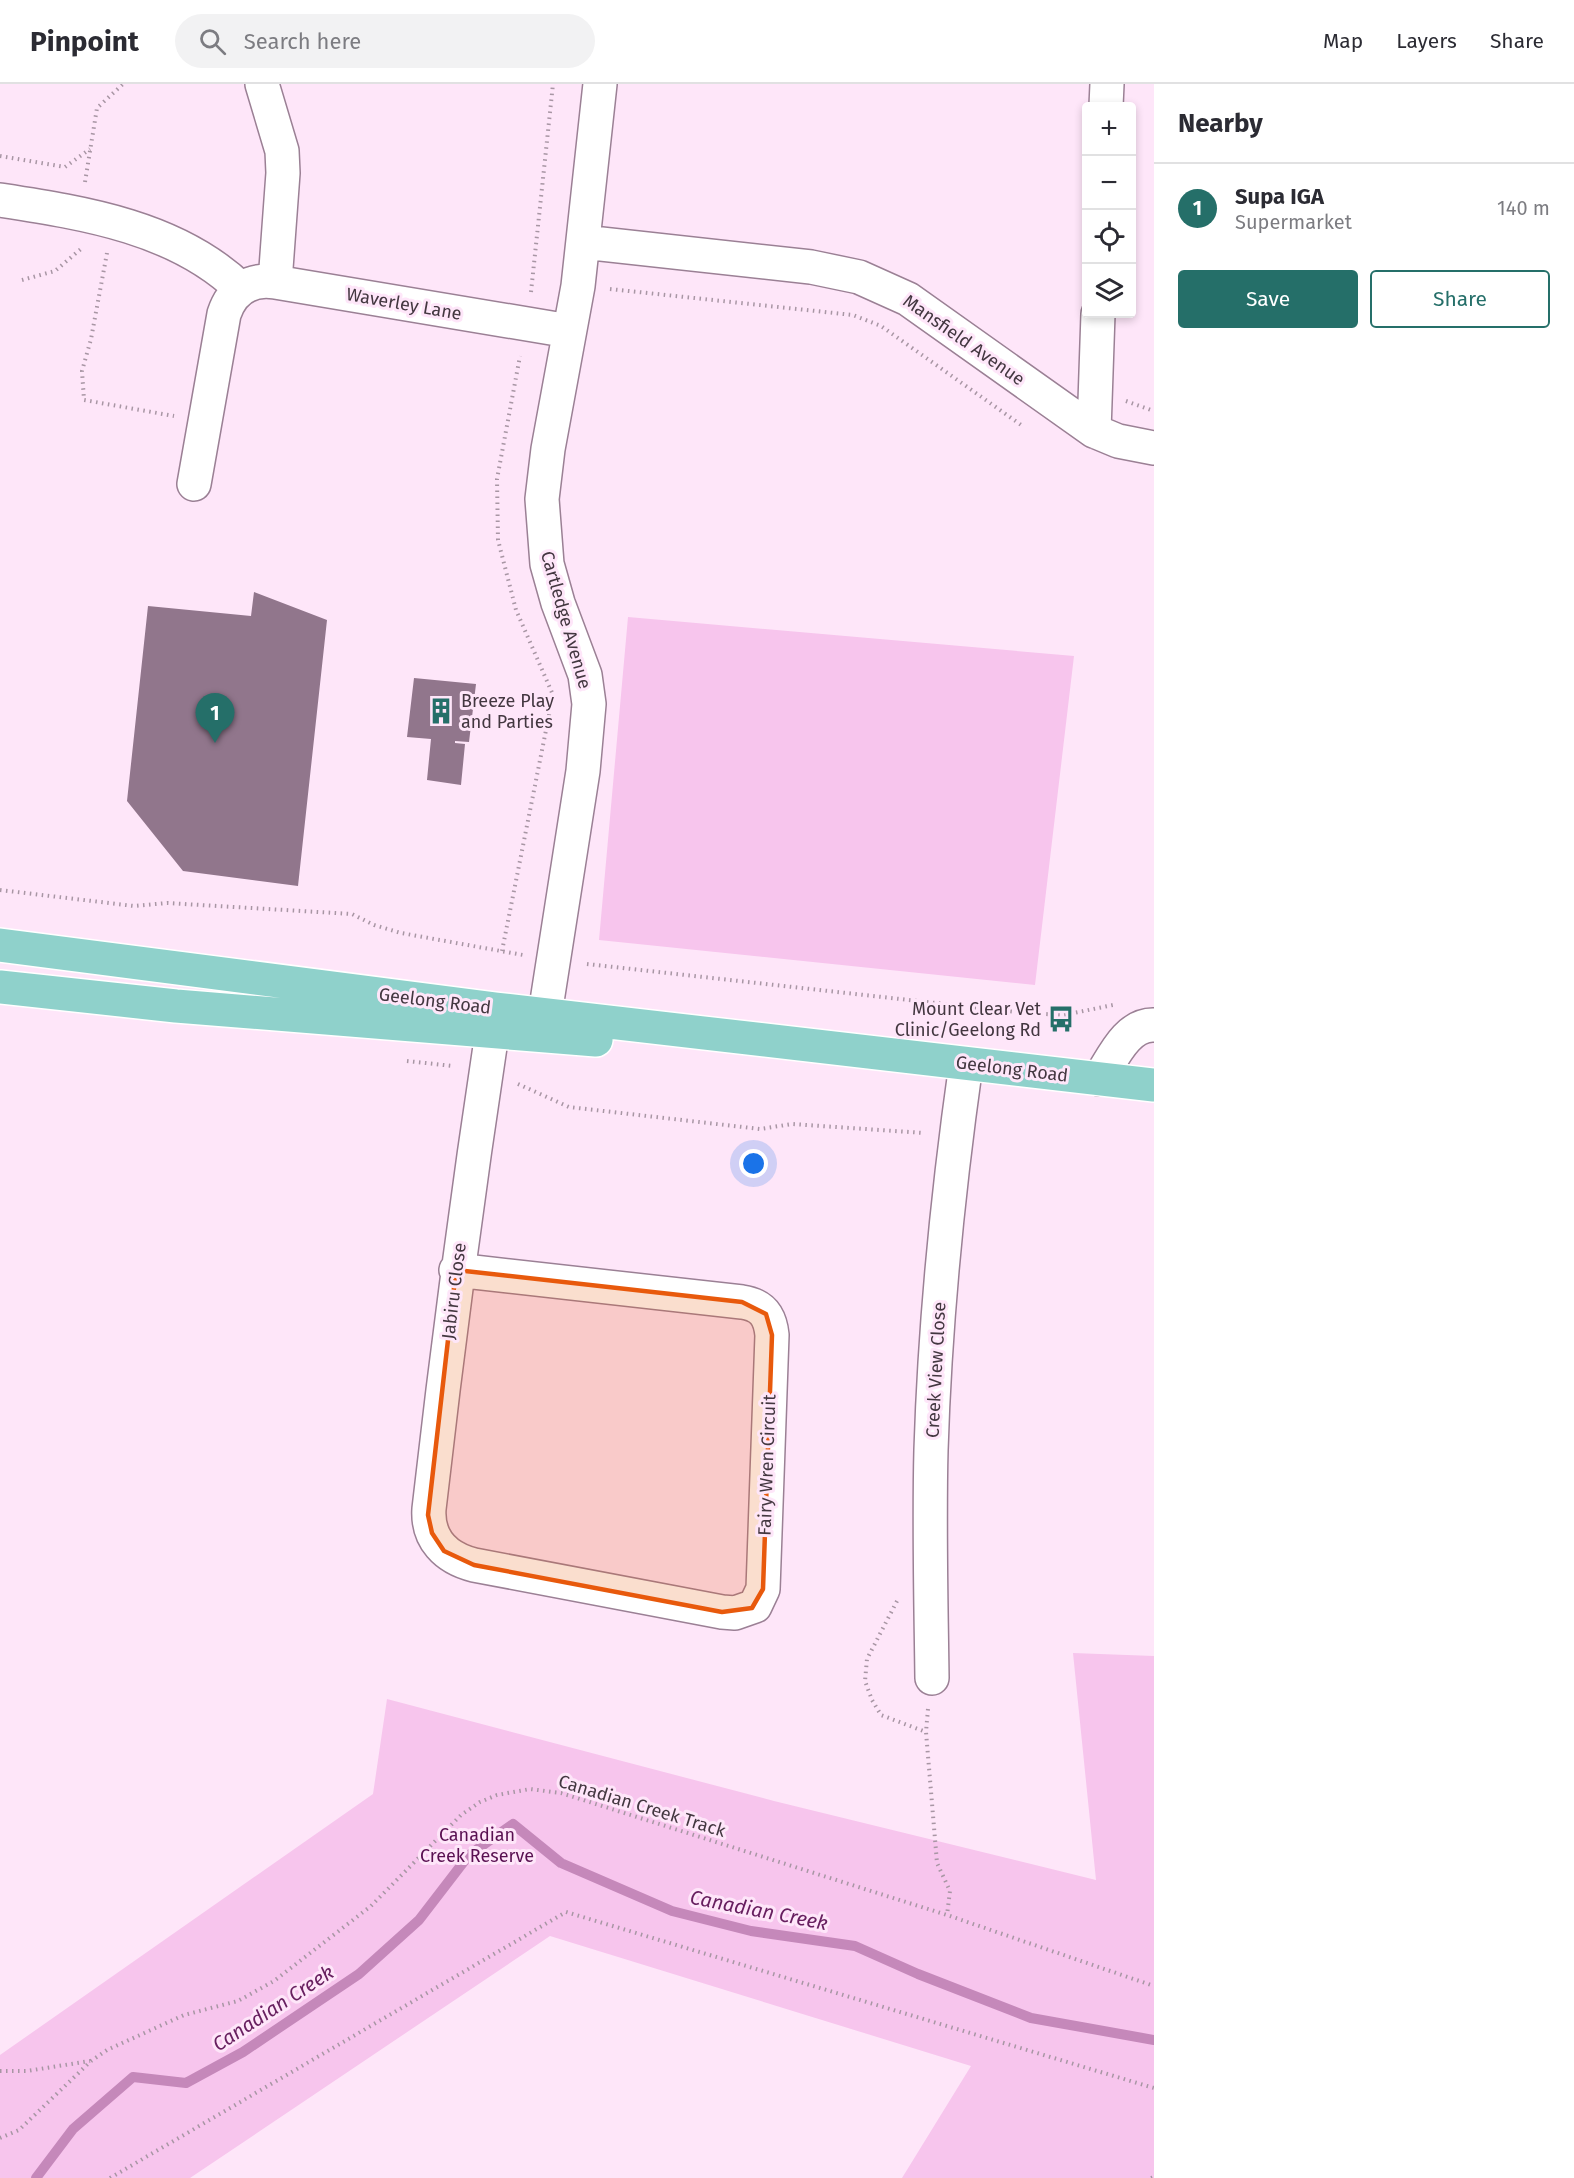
<!DOCTYPE html>
<html lang="en">
<head>
<meta charset="utf-8">
<style>
	:root { --surface:#fff; --page:#f2f2f3; --text:#2b2b33; --muted:#7c7c81; --line:#e1e1e2; --accent:#256f69 }
	body { margin:0; font-family:"Fira Sans",sans-serif; background:var(--page); color:var(--text) }
	.controls { position:absolute; right:18px; top:18px; display:grid; overflow:hidden; border-radius:6px; box-shadow:0 3px 9px #0003 }
	.controls button { width:54px; height:54px; display:grid; place-items:center; padding:0; border:0; border-bottom:2px solid var(--line); background:var(--surface); color:var(--text); font:30px sans-serif }
	.you { position:absolute; left:754px; top:1080px; width:21px; height:21px; margin:-15px; border:4px solid #fff; border-radius:50%; background:#1a73e8; box-shadow:0 0 0 9px #1a73e833 }
	.badge { display:grid; place-items:center; width:39px; height:39px; border-radius:50%; background:var(--accent); color:#fff; font-size:20px; font-weight:700 }
	.pin { position:absolute; translate:-50% -50px; filter:drop-shadow(0 2px 3px #0008) }
	.pin::after { content:''; position:absolute; top:32px; width:21px; height:18px; background:inherit; clip-path:polygon(0 0,100% 0,50% 100%) }
	.list { margin:0; padding:0; list-style:none }
	h2 { display:flex; justify-content:space-between; align-items:center; height:78px; margin:0; padding:0 24px; font-size:26px }
	h2 small { font-size:20px; font-weight:400; color:var(--muted) }
	.list li { display:grid; grid-template-columns:39px 1fr auto; gap:18px; align-items:center; box-sizing:border-box; height:90px; padding:0 24px; border-top:2px solid var(--line) }
	.list b { display:block; font-size:22px; white-space:nowrap }
	.list p { margin:0; font-size:20px; white-space:nowrap; color:var(--muted) }
	.list em { font-size:20px; font-style:normal; color:var(--muted) }
	.actions { display:flex; gap:12px; padding:18px 24px }
	.actions a { flex:1; padding:14px 0; border:2px solid var(--accent); border-radius:6px; text-align:center; font-size:21px; color:var(--accent) }
	.actions .main { background:var(--accent); color:#fff }
	.icon { flex:none; width:33px; height:33px; fill:none; stroke:currentColor; stroke-width:2; stroke-linecap:round; stroke-linejoin:round }
	.map { position:relative; flex:none; width:1154px; height:2094px; overflow:hidden }
	header { display:flex; align-items:center; gap:36px; box-sizing:border-box; height:84px; padding:0 30px; background:var(--surface); border-bottom:2px solid var(--line) }
	header strong { font-size:28px }
	nav { display:flex; gap:33px; margin-inline-start:auto; font-size:21px }
	.search { width:420px; height:54px; background:var(--page); display:flex; align-items:center; gap:15px; box-sizing:border-box; padding:0 21px; border-radius:33px; color:var(--muted); font-size:22px }
	main { display:flex }
	aside { flex:1; background:var(--surface) }
	.map>svg:first-child { display:block }
	.green { fill:#f7c5ed }
	.lines { fill:none; stroke-linecap:round; stroke-linejoin:round }
	.stream { stroke:#c588ba; stroke-width:10 }
	.building { fill:#91768c }
	.minor-casing { stroke:#9b8095; stroke-width:36 }
	.major-casing { stroke:#fff; stroke-width:36 }
	.path { stroke:#a896a4; stroke-width:4; stroke-dasharray:1.5 4.5; stroke-linecap:butt }
	.minor { stroke:#fff; stroke-width:33 }
	.major { stroke:#8fd1cb; stroke-width:33 }
	.marked { fill:#e8590c; fill-opacity:0.2; stroke:#e8590c; stroke-width:4.5; stroke-linejoin:round }
	.labels { text-anchor:middle; stroke-width:6; stroke-linejoin:round; paint-order:stroke }
	.street-label { font-size:18px; fill:#433740; stroke:#fee6f9 }
	.poi-label { font-size:18px; fill:#433740; stroke:#fee6f9; text-anchor:start }
	.park-label { font-size:18px; fill:#590f51; stroke:#fee6f9 }
	.water-label { font-size:20px; font-style:italic; fill:#682060; stroke:#fee6f9 }
</style>
</head>
<body>
<header>
<strong>Pinpoint</strong>
<div class="search"><svg class="icon" aria-label="search" viewBox="0 0 24 24"><circle cx="10" cy="10" r="6"/><path d="M15 15l6 6"/></svg>Search here</div>
<nav><a>Map</a><a>Layers</a><a>Share</a></nav>
</header>
<main>
<div class="map">
<svg width="1154" height="2094" viewBox="0 0 1154 2094">
	<rect width="100%" height="100%" fill="#fee6f9"/>
	<!-- green -->
	<path class="green" d="M 628,533 L 1074,572 L 1035,901 L 599,856 Z
		M 1073,1569 L 1154,1572 L 1154,2094 L 902,2094 L 971,1982 L 550,1852 L 190,2094 L 0,2094 L 0,1971 L 373,1710 L 387,1615 L 774,1717 L 1096,1796 Z"/>
	<g class="lines">
		<!-- stream -->
		<path class="stream" d="M 36,2094 L 73,2045 L 133,1993 L 186,1999 L 243,1968 L 359,1890 L 419,1836 L 469,1771 L 513,1740 L 561,1779 L 672,1827 L 751,1847 L 855,1862 L 918,1890 L 1031,1934 L 1154,1956"/>
	</g>
	<!-- building -->
	<path class="building" d="M 254,508 L 327,536 L 298,802 L 183,787 L 127,717 L 148,522 L 251,532 Z
		M 414,594 L 476,600 L 469,658 L 455,657 L 455,659 L 465,660 L 461,701 L 427,696 L 431,655 L 407,653 Z"/>
	<g class="lines">
		<!-- minor casing -->
		<g class="minor-casing">
			<path id="minor" d="M 262,0 L 282,67 L 283,89 L 275,198
				M 1106,22 L 1107,0
				M 0,116 C 84,129 177,143 241,205
				M 583,158 L 811,183 L 859,193 L 908,215 L 1094,347 L 1118,357 L 1154,364
				M 1094,347 L 1098,230
				M 194,400 L 224,230 C 232,206 250,194 275,198 L 569,247
				M 545,930 L 583,687 L 589,620 L 585,591 L 558,519 L 547,480 L 542,415 L 548,365 L 578,202 L 600,0
				M 1099,995 C 1112,976 1126,940 1154,941
				M 456,1186 L 742,1218 C 762,1221 770,1231 772,1251 L 763,1505 L 755,1522 L 735,1529 L 722,1528 L 474,1481 C 446,1474 427,1455 429,1425 C 447,1266 468,1107 492,949
				M 932,1594 C 931,1518 929,1441 931,1366 C 935,1237 948,1107 966,980"/>
		</g>
		<!-- major casing -->
		<g class="major-casing">
			<path id="major" d="M 0,861 L 496,925 L 1154,1001
				M 0,903 L 176,922 L 596,956"/>
		</g>
		<!-- path -->
		<path class="path" d="M 0,72 L 65,83 L 90,65
			M 85,98 L 97,24 L 123,0
			M 107,169 L 91,255 L 82,287 L 84,316 L 174,332
			M 22,196 L 55,187 L 82,164
			M 610,205 L 853,231 L 881,242 L 1024,343
			M 531,208 L 553,0
			M 1126,317 L 1154,327
			M 0,806 L 134,822 L 167,819 L 352,830 L 374,841 L 401,849 L 523,871
			M 502,867 L 553,611 L 516,526 L 498,456 L 497,395 L 520,272
			M 587,880 L 1025,929 L 1064,931 L 1113,921
			M 407,977 L 453,982
			M 518,1000 L 569,1023 L 760,1045 L 792,1040 L 924,1049
			M 897,1517 L 867,1575 L 865,1597 L 872,1616 L 881,1631 L 926,1648
			M 928,1625 L 926,1648 L 937,1779 L 950,1807 L 947,1831
			M 0,1987 L 27,1987 L 90,1977
			M 0,2054 L 19,2046 L 91,1977 L 107,1966 L 184,1931 L 238,1917 L 274,1897 L 371,1822 L 461,1731 L 480,1718 L 497,1711 L 530,1705 L 561,1709 L 947,1831 L 1154,1902
			M 110,2094 L 566,1828 L 1154,2004
			M 1151,2094 L 1154,2093"/>
		<!-- minor -->
		<use href="#minor" class="minor"/>
		<!-- major -->
		<use href="#major" class="major"/>
	</g>
	<!-- marked area -->
	<path class="marked" d="M 456,1186 L 742,1218 L 766,1230 L 772,1251 L 763,1505 L 752,1524 L 722,1528 L 474,1481 L 444,1467 L 432,1449 L 428,1431 Z"/>
	<!-- icons -->
	<defs>
		<g id="building-bare" transform="scale(2.07)"><path d="M-4-6H4V6H1V3H-1V6H-4ZM-2.5-4.3h1.7v1.8h-1.7ZM.8-4.3h1.7v1.8H.8ZM-2.5-1h1.7V.8h-1.7ZM.8-1h1.7V.8H.8Z" fill="#256f69" stroke="#fee6f9" stroke-width="2.5" paint-order="stroke"/></g>
		<g id="bus-bare" transform="scale(2.07)"><path d="M-5-6H5V4H4V6H2V4H-2V6H-4V4H-5ZM-3.5-4V0h7V-4ZM-3.5 1.2v1.5H-2V1.2ZM2 1.2v1.5H3.5V1.2Z" fill="#256f69" stroke="#fee6f9" stroke-width="2.5" paint-order="stroke"/></g>
	</defs>
	<g fill-rule="evenodd">
		<use href="#building-bare" x="441" y="627"/>
		<use href="#bus-bare" x="1061" y="935"/>
	</g>
	<g class="labels">
		<!-- street labels -->
		<g class="street-label">
			<text transform="translate(404 220) rotate(10)" y="6">Waverley Lane</text>
			<text transform="translate(964 256) rotate(35)" y="6">Mansfield Avenue</text>
			<text transform="translate(566 536) rotate(74)" y="6">Cartledge Avenue</text>
			<text transform="translate(435 917) rotate(7)" y="6">Geelong Road</text>
			<text transform="translate(1012 985) rotate(7)" y="6">Geelong Road</text>
			<text transform="translate(454 1207) rotate(-83)" y="6">Jabiru Close</text>
			<text transform="translate(936 1286) rotate(-87)" y="6">Creek View Close</text>
			<text transform="translate(767 1381) rotate(-88)" y="6">Fairy Wren Circuit</text>
			<text transform="translate(642 1722) rotate(17)" y="6">Canadian Creek Track</text>
		</g>
		<!-- poi labels -->
		<g class="poi-label">
			<text x="461" y="623">Breeze Play<tspan x="461" dy="21">and Parties</tspan></text>
			<text x="1041" y="931" text-anchor="end">Mount Clear Vet<tspan x="1041" dy="21">Clinic/Geelong Rd</tspan></text>
		</g>
		<!-- park labels -->
		<g class="park-label">
			<text x="477" y="1757">Canadian<tspan x="477" dy="21">Creek Reserve</tspan></text>
		</g>
		<!-- water labels -->
		<g class="water-label">
			<text transform="translate(759 1826) rotate(11)" y="7">Canadian Creek</text>
			<text transform="translate(273 1924) rotate(-33)" y="7">Canadian Creek</text>
		</g>
	</g>
</svg>
<div class="controls">
<button>+</button>
<button>−</button>
<button><svg class="icon" aria-label="locate" viewBox="0 0 24 24"><circle cx="12" cy="12" r="6"/><path d="M12 2v4M12 18v4M2 12h4M18 12h4"/></svg></button>
<button><svg class="icon" aria-label="layers" viewBox="0 0 24 24"><path d="M12 4l9 5-9 5-9-5zM3 14l9 5 9-5"/></svg></button>
</div>
<div class="you"></div>
<div class="pin badge" style="left:215px;top:659px">1</div>
</div>
<aside>
<h2>Nearby<small></small></h2>
<ul class="list">
<li><span class="badge">1</span><div><b>Supa IGA</b><p>Supermarket</p></div><em>140 m</em></li>
</ul>
<div class="actions"><a class="main">Save</a><a>Share</a></div>
</aside>
</main>
</body>
</html>
